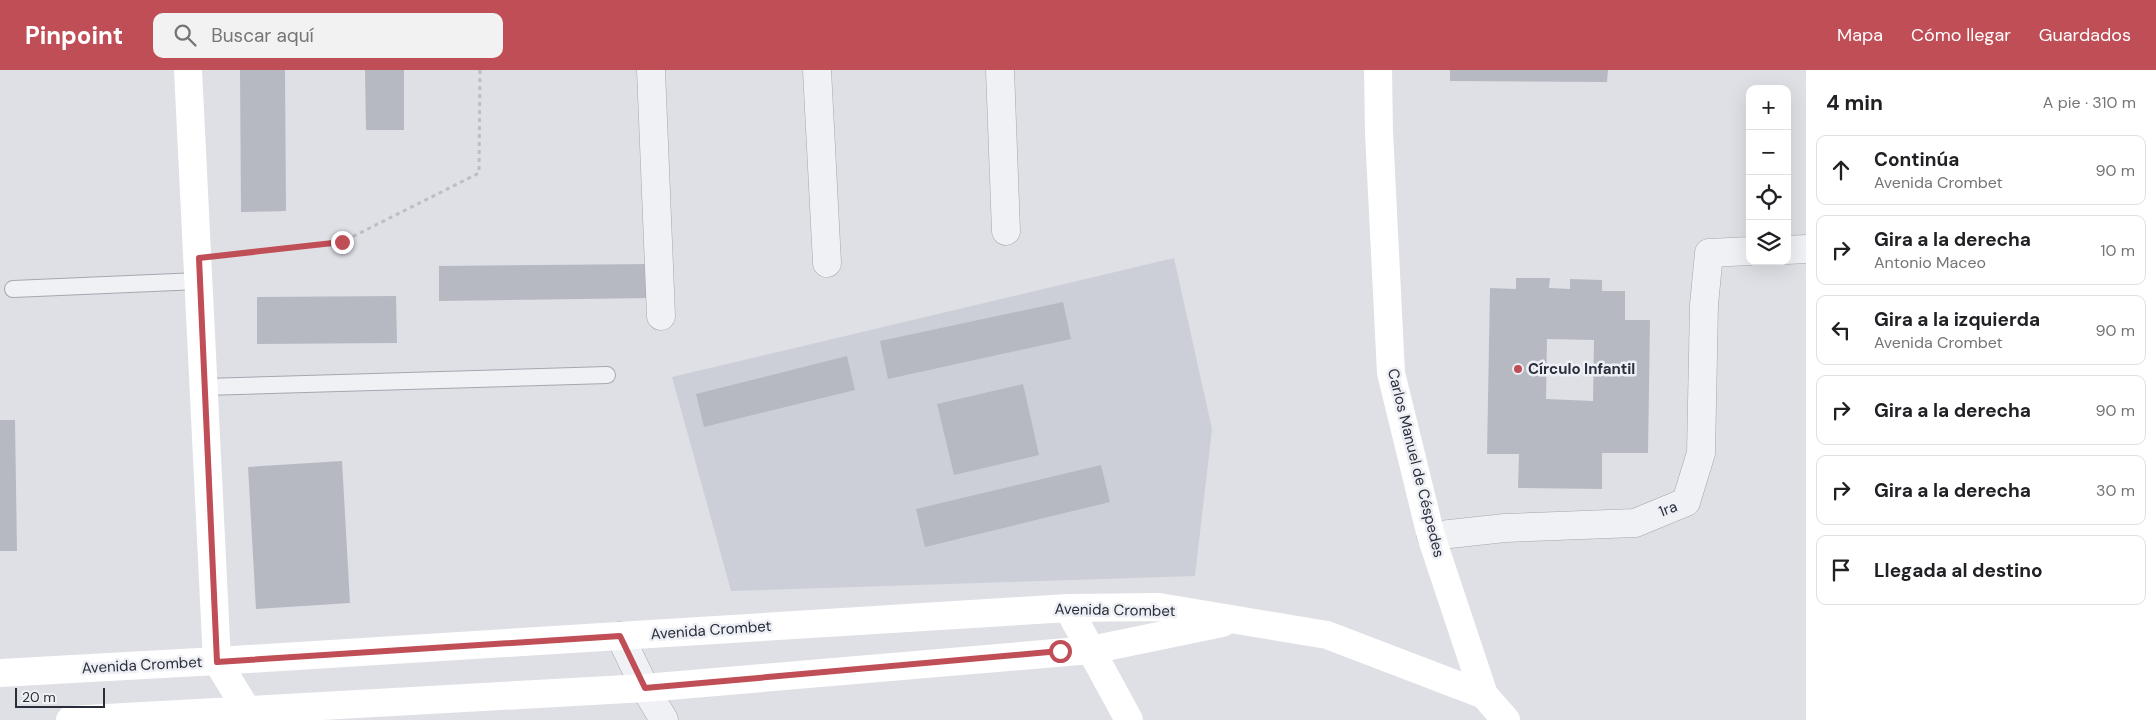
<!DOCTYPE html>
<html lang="es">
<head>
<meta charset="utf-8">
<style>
	:root { --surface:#fff; --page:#f2f2f2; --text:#202124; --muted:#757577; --line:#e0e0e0; --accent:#c04e56 }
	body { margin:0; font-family:"DM Sans",sans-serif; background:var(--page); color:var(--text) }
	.controls { position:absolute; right:15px; top:15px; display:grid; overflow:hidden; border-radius:10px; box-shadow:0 5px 20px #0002 }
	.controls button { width:45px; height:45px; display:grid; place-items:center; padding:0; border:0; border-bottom:1px solid var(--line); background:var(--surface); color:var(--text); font:25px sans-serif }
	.scale { position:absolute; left:15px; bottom:12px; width:90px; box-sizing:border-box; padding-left:5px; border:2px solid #292e3b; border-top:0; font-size:14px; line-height:18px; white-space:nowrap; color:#292e3b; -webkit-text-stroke:4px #edeff4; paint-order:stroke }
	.stop { position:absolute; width:15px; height:15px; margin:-11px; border:4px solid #c04e56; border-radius:50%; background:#fff }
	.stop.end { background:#c04e56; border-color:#fff; box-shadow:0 1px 5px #0008 }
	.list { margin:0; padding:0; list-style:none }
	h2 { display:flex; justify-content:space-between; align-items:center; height:65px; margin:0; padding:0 20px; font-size:21px }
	h2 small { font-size:16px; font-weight:400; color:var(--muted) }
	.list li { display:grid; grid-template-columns:32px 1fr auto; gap:15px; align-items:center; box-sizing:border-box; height:70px; margin:0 10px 10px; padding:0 10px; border:1px solid var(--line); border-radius:10px }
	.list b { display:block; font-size:19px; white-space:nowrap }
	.list p { margin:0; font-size:16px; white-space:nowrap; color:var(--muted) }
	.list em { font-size:16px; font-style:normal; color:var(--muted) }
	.icon { flex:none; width:28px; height:28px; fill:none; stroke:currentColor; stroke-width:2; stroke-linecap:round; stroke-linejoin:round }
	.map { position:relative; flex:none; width:1806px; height:650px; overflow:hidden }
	header { display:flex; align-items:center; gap:30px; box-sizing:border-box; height:70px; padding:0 25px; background:var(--accent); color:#fff }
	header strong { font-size:24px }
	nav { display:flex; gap:28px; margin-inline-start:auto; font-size:18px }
	.search { width:350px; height:45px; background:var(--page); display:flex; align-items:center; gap:12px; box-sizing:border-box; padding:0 18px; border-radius:10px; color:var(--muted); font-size:19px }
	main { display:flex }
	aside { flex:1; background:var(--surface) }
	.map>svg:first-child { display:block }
	.built { fill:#cccfd7 }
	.building { fill:#b6b9c2; fill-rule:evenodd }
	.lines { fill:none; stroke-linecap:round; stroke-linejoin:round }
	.lane-casing { stroke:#a4a7af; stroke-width:18 }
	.street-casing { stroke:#a4a7af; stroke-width:29 }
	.path { stroke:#bcbec5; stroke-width:3; stroke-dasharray:4 4; stroke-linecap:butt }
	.lane { stroke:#f0f1f5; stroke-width:16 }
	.street { stroke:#f0f1f5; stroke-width:28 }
	.secondary { stroke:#fff; stroke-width:28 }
	.route { stroke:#c04e56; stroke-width:6 }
	.poi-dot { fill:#c04e56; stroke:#edeff4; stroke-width:2 }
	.labels { text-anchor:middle; stroke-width:5; stroke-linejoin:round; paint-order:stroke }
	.poi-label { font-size:15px; font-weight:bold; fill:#292e3b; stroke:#edeff4; text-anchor:start }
	.street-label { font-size:15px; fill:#292e3b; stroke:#edeff4 }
</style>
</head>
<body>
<header>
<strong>Pinpoint</strong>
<div class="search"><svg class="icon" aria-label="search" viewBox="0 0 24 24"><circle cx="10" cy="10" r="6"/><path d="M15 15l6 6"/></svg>Buscar aquí</div>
<nav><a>Mapa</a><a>Cómo llegar</a><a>Guardados</a></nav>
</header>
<main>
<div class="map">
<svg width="1806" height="650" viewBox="0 0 1806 650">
	<rect width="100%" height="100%" fill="#dee0e6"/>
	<!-- built -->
	<path class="built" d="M 1174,188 L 1212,359 L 1195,506 L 731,521 L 672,307 Z"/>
	<!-- building -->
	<path class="building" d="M 240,0 L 285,0 L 286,141 L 241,142 Z
		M 365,0 L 404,0 L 404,60 L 366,60 Z
		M 1450,0 L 1608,0 L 1607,12 L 1450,11 Z
		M 652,194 L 652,228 L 439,231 L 439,196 Z
		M 1516,208 L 1550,208 L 1549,218 L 1570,219 L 1570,209 L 1602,210 L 1602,221 L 1625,221 L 1625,250 L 1650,250 L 1648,383 L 1602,383 L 1602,419 L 1518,418 L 1519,384 L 1487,384 L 1490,218 L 1516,219 ZM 1547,269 L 1594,270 L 1593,331 L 1546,329 Z
		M 396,226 L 397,273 L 257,274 L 257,227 Z
		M 1063,232 L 1071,269 L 888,309 L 880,271 Z
		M 847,286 L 855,320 L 704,357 L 696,324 Z
		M 1023,314 L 1039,385 L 954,405 L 937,334 Z
		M 0,350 L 15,350 L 17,481 L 0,481 Z
		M 342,391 L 350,533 L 256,539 L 248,397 Z
		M 1101,395 L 1110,432 L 925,477 L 916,439 Z"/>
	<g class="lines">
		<!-- lane casing -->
		<g class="lane-casing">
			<path id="lane" d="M 13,219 L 199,211
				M 205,317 L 607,305"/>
		</g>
		<!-- street casing -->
		<g class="street-casing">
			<path id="street" d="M 651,0 L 661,246
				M 817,0 L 827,193
				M 1000,0 L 1006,161
				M 1787,180 L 1806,179
				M 1431,466 L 1505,458 L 1635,453 L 1686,432 L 1701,383 L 1704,235 L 1709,183 L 1750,181
				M 620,566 L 645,618 L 664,650"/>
		</g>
		<!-- path -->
		<path class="path" d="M 227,185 L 342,172 L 479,103 L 480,0"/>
		<!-- lane -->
		<use href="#lane" class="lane"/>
		<!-- street -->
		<use href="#street" class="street"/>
		<!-- secondary -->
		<path class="secondary" d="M 188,0 L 217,591 L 253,650
			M 1378,0 L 1379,62 L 1391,303 L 1431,466 L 1484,625 L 1506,650
			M 1068,538 L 1129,650
			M 0,603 L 217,591 L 1068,538 L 1159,537 L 1327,565 L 1484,625
			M 70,650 L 645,618 L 1091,580 L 1222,553"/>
	</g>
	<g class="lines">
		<!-- route -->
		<path class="route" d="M 342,172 L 199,188 L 217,592 L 620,566 L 645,618 L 1060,581"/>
	</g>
	<!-- markers -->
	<circle class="poi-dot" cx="1518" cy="299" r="5"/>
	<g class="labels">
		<!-- poi labels -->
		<g class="poi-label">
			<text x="1528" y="304">Círculo Infantil</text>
		</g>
		<!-- street labels -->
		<g class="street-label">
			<text transform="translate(1416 393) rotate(76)" y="5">Carlos Manuel de Céspedes</text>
			<text transform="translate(1668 439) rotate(-21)" y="5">1ra</text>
			<text transform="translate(1115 540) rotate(1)" y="5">Avenida Crombet</text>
			<text transform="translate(711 560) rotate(-4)" y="5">Avenida Crombet</text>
			<text transform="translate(142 595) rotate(-3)" y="5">Avenida Crombet</text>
		</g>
	</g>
</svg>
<div class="controls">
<button>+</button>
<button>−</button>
<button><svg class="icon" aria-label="locate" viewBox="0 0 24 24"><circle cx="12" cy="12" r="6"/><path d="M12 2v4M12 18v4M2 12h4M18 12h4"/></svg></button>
<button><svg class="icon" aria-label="layers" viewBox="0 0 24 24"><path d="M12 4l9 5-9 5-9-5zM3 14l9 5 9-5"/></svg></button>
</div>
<div class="scale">20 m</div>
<div class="stop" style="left:1060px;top:581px"></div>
<div class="stop end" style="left:342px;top:172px"></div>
</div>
<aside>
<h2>4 min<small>A pie · 310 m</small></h2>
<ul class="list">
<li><svg class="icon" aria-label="ahead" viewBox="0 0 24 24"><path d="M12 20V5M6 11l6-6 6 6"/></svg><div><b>Continúa</b><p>Avenida Crombet</p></div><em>90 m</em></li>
<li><svg class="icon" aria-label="right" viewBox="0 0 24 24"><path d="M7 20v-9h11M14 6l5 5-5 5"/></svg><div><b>Gira a la derecha</b><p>Antonio Maceo</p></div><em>10 m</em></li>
<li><svg class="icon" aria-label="left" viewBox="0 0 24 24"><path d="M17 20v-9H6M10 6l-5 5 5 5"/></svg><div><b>Gira a la izquierda</b><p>Avenida Crombet</p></div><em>90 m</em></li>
<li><svg class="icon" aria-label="right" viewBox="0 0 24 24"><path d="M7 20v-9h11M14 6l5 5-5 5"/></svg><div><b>Gira a la derecha</b></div><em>90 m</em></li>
<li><svg class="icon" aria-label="right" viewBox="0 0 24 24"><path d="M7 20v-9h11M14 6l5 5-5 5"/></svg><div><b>Gira a la derecha</b></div><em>30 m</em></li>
<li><svg class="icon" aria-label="arrive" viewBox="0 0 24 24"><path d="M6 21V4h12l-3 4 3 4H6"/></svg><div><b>Llegada al destino</b></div></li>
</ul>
</aside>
</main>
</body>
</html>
